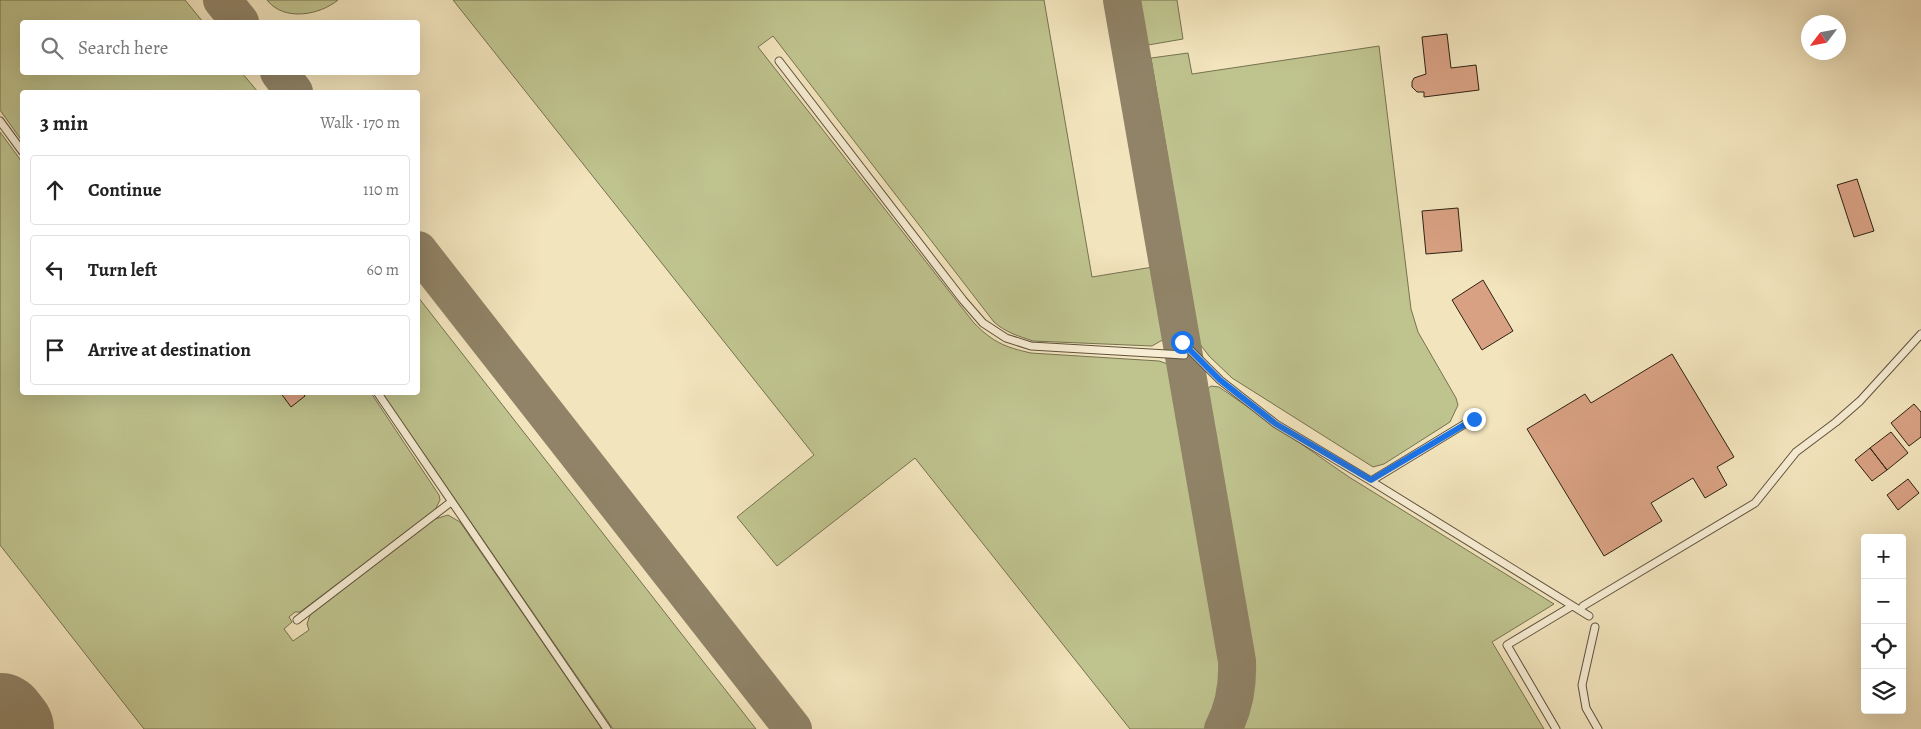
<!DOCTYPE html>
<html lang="en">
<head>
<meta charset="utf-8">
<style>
	:root { --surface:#fff; --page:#f2f2f2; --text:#222; --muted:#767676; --line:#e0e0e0 }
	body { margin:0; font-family:Alegreya,serif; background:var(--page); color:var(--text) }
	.controls { position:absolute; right:15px; bottom:15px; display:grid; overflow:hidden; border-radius:5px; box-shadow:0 5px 20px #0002 }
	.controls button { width:45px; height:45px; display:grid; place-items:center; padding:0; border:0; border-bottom:1px solid var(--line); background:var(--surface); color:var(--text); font:25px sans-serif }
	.compass { position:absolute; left:1801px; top:15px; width:45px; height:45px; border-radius:50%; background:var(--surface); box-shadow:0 5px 20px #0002; rotate:238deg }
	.stop { position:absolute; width:15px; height:15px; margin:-11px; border:4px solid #1a73e8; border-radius:50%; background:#fff }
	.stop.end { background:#1a73e8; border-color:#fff; box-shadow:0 1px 5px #0008 }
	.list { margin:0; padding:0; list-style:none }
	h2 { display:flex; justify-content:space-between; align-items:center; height:65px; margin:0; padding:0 20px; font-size:21px }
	h2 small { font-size:16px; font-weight:400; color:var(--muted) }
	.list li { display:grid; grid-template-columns:32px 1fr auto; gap:15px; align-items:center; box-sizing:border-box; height:70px; margin:0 10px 10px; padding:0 10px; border:1px solid var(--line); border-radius:5px }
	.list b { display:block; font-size:19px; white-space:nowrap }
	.list em { font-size:16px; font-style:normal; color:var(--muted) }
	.icon { flex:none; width:28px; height:28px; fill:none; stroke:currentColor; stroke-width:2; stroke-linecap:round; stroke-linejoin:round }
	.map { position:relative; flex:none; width:1921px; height:729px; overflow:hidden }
	.search { position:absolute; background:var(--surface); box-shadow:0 5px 20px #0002; left:20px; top:20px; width:400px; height:55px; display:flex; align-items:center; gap:12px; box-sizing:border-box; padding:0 18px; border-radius:5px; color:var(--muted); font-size:19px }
	.panel { position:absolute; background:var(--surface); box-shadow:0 5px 20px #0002; left:20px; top:90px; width:400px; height:305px; border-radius:5px }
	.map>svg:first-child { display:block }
	.green { fill:#bfc38e; stroke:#767250 }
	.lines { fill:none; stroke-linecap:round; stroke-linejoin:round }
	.taxiway { stroke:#908367; stroke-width:38 }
	.runway { stroke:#908367; stroke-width:94 }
	.building { fill:#d8a183; stroke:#2e2211 }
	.lane-casing { stroke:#5f523c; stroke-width:9 }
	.lane { stroke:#f7edd4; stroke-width:7 }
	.route { stroke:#1a73e8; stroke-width:6 }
</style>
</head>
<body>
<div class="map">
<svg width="1921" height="729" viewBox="0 0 1921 729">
	<rect width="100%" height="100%" fill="#f2e4bd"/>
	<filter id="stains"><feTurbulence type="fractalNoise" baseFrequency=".004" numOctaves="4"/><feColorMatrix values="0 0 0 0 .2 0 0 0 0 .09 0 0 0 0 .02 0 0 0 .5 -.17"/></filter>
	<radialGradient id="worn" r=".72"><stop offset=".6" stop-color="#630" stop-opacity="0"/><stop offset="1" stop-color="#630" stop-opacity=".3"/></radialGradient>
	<!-- green -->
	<path class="green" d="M 0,0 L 185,0 L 203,22 L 22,22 L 22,72 L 242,73 L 258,92 L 22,92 L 22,141 L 0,110 Z
		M 267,0 L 338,0 C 320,15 284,22 267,0 Z
		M 453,0 L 1044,0 L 1092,277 L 1153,267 L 1166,338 L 1152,346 L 1033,341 C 1018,336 1005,332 994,322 L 773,36 L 758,47 L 974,323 C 993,342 1004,347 1031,353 L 1159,361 L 1171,365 L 1194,498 L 1202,497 L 1230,659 C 1231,684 1227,707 1216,729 L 1130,729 L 915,458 L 777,566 L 737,517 L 814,455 Z
		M 1140,0 L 1177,0 L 1183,39 L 1148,45 Z
		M 1379,46 L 1411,309 L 1418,332 L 1456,398 L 1458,405 L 1450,422 L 1384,464 L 1373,467 L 1232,378 L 1209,356 L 1199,343 L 1151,58 L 1188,53 L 1192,74 Z
		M 0,132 L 22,162 L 22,392 L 371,393 L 439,495 L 440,500 L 435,510 L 300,612 L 295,612 L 289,617 L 292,622 L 284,629 L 293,641 L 309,630 L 307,624 L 310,615 L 435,519 L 448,515 L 460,522 L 602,729 L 144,729 L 0,545 Z
		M 418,297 L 756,729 L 613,729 L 382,393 L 418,392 Z
		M 1211,386 L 1219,387 L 1349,477 L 1554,604 L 1492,642 L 1544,729 L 1230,729 L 1242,695 L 1244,662 L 1215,495 L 1223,492 L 1205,391 Z"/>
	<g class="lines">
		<!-- taxiway -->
		<path class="taxiway" d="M 222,0 L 240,22
			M 1122,0 L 1237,661 C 1238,684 1234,708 1223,729
			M 279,72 L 294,92
			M 418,250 L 793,729"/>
		<!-- runway -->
		<path class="runway" d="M 0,720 L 7,729"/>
	</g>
	<!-- building -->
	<path class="building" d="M 1447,34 L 1451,68 L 1476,65 L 1479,90 L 1424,97 L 1424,92 L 1417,92 L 1412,87 L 1412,82 L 1414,78 L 1426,74 L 1422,37 Z
		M 1857,179 L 1874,231 L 1854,237 L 1837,185 Z
		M 1458,208 L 1462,251 L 1426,254 L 1422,211 Z
		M 1483,280 L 1513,331 L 1482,350 L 1452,300 Z
		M 1672,354 L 1734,457 L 1717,467 L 1727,485 L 1705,498 L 1693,478 L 1651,503 L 1662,521 L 1604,556 L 1527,429 L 1585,394 L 1591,403 Z
		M 280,392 L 302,392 L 305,396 L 291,407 Z
		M 1914,404 L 1921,412 L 1921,437 L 1909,446 L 1891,423 Z
		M 1891,432 L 1908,453 L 1887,470 L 1870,448 Z
		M 1870,448 L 1887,470 L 1872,481 L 1855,460 Z
		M 1908,479 L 1919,493 L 1898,510 L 1887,495 Z"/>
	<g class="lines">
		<!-- lane casing -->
		<g class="lane-casing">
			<path id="lane" d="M 779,61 L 963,300 L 983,323 L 1006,338 L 1031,346 L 1184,355
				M 0,121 L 22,151
				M 1182,342 L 1220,380 L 1276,424 L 1371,481 L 1589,616
				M 377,392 L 607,729
				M 1371,481 L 1473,419
				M 1583,606 L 1755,503 L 1796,452 L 1836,422 L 1860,401 L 1921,334
				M 297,620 L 451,502
				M 1595,627 L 1582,685 L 1586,708 L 1598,729
				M 1556,729 L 1507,645 L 1572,606"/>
		</g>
		<!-- lane -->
		<use href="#lane" class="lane"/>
	</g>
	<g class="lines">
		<!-- route -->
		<path class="route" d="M 1182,342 L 1220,380 L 1276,424 L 1371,480 L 1474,419"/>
	</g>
	<rect width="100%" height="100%" filter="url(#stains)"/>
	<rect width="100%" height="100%" fill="url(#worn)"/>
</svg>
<div class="controls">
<button>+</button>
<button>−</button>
<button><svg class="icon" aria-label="locate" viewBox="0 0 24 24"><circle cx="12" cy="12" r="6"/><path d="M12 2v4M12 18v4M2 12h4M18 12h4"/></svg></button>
<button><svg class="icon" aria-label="layers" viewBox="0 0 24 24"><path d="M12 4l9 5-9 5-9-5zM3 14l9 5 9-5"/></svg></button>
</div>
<svg class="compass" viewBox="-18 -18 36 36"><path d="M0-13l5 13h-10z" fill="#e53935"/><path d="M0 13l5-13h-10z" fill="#767676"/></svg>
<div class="stop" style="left:1182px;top:342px"></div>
<div class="stop end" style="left:1474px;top:419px"></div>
<div class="search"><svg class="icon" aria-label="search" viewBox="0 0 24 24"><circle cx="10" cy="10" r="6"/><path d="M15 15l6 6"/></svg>Search here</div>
<section class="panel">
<h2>3 min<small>Walk · 170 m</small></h2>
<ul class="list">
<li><svg class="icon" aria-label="ahead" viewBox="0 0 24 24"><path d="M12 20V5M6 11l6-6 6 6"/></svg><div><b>Continue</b></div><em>110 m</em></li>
<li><svg class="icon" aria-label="left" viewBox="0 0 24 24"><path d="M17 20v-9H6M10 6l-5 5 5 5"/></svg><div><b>Turn left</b></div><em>60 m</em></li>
<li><svg class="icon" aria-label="arrive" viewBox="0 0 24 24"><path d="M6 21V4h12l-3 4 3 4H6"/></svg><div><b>Arrive at destination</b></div></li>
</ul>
</section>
</div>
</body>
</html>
